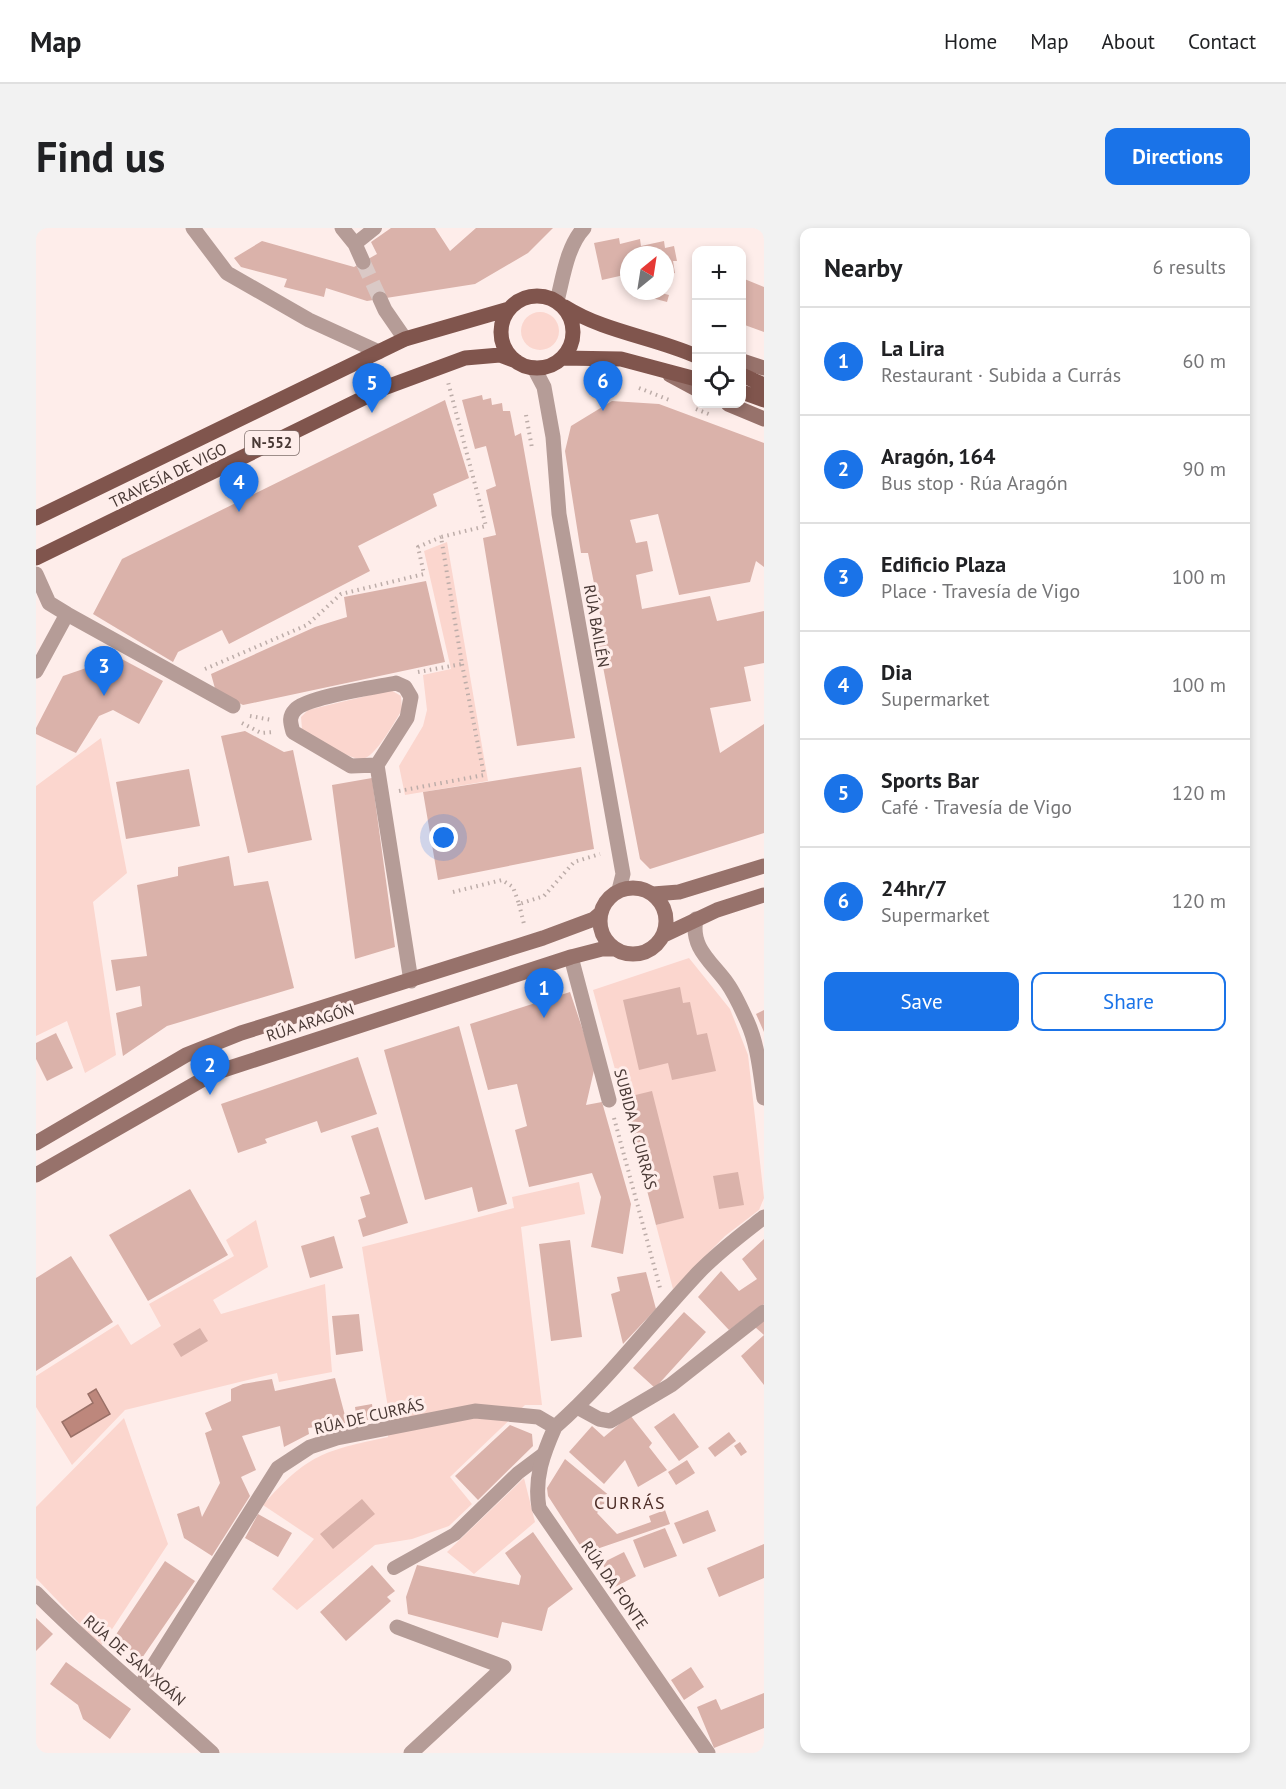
<!DOCTYPE html>
<html lang="en">
<head>
<meta charset="utf-8">
<style>
	:root { --surface:#fff; --page:#f2f2f2; --text:#202124; --muted:#757577; --line:#e0e0e0; --accent:#1a73e8 }
	body { margin:0; font-family:"PT Sans",sans-serif; background:var(--page); color:var(--text) }
	.controls { position:absolute; right:18px; top:18px; display:grid; overflow:hidden; border-radius:12px; box-shadow:0 3px 9px #0003 }
	.controls button { width:54px; height:54px; display:grid; place-items:center; padding:0; border:0; border-bottom:2px solid var(--line); background:var(--surface); color:var(--text); font:30px sans-serif }
	.compass { position:absolute; left:584px; top:18px; width:54px; height:54px; border-radius:50%; background:var(--surface); box-shadow:0 3px 9px #0003; rotate:30deg }
	.you { position:absolute; left:408px; top:610px; width:21px; height:21px; margin:-15px; border:4px solid #fff; border-radius:50%; background:#1a73e8; box-shadow:0 0 0 9px #1a73e833 }
	.badge { display:grid; place-items:center; width:39px; height:39px; border-radius:50%; background:var(--accent); color:#fff; font-size:20px; font-weight:700 }
	.pin { position:absolute; translate:-50% -50px; filter:drop-shadow(0 2px 3px #0008) }
	.pin::after { content:''; position:absolute; top:32px; width:21px; height:18px; background:inherit; clip-path:polygon(0 0,100% 0,50% 100%) }
	.list { margin:0; padding:0; list-style:none }
	h2 { display:flex; justify-content:space-between; align-items:center; height:78px; margin:0; padding:0 24px; font-size:26px }
	h2 small { font-size:20px; font-weight:400; color:var(--muted) }
	.list li { display:grid; grid-template-columns:39px 1fr auto; gap:18px; align-items:center; box-sizing:border-box; height:108px; padding:0 24px; border-top:2px solid var(--line) }
	.list b { display:block; font-size:22px; white-space:nowrap }
	.list p { margin:0; font-size:20px; white-space:nowrap; color:var(--muted) }
	.list em { font-size:20px; font-style:normal; color:var(--muted) }
	.actions { display:flex; gap:12px; padding:18px 24px }
	.actions a { flex:1; padding:14px 0; border:2px solid var(--accent); border-radius:12px; text-align:center; font-size:21px; color:var(--accent) }
	.actions .main { background:var(--accent); color:#fff }
	.icon { flex:none; width:33px; height:33px; fill:none; stroke:currentColor; stroke-width:2; stroke-linecap:round; stroke-linejoin:round }
	.map { position:relative; flex:none; width:728px; height:1525px; overflow:hidden; border-radius:12px }
	header { display:flex; align-items:center; gap:36px; box-sizing:border-box; height:84px; padding:0 30px; background:var(--surface); border-bottom:2px solid var(--line) }
	header strong { font-size:28px }
	nav { display:flex; gap:33px; margin-inline-start:auto; font-size:21px }
	.intro { display:flex; align-items:center; justify-content:space-between; box-sizing:border-box; height:144px; padding:0 36px }
	h1 { margin:0; font-size:42px }
	.button { padding:15px 27px; border-radius:12px; background:var(--accent); color:#fff; font-size:21px; font-weight:700 }
	main { display:flex; gap:36px; padding:0 36px }
	aside { flex:1; background:var(--surface); border-radius:12px; box-shadow:0 3px 9px #0003 }
	.map>svg:first-child { display:block }
	.green { fill:#fbd6ce }
	.water { fill:#bd877c; stroke:#9a7067; stroke-width:1.5 }
	.building { fill:#dab2aa }
	.lines { fill:none; stroke-linecap:round; stroke-linejoin:round }
	.minor-tunnel { stroke:#dac9c6; stroke-width:15; stroke-dasharray:15 8; stroke-linecap:butt }
	.path { stroke:#bdada9; stroke-width:4; stroke-dasharray:1.5 4.5; stroke-linecap:butt }
	.service { stroke:#b59c97; stroke-width:14 }
	.minor { stroke:#b59c97; stroke-width:15 }
	.secondary { stroke:#97726b; stroke-width:15 }
	.primary { stroke:#80554d; stroke-width:15 }
	.labels { text-anchor:middle; stroke-width:6; stroke-linejoin:round; paint-order:stroke }
	.shield { fill:#feedea; stroke:#7f6f6b; stroke-width:1.5 }
	.shield-label { font-size:15px; font-weight:bold; fill:#493935 }
	.street-label { font-size:16px; fill:#493935; stroke:#feedea }
	.neighbourhood-label { font-size:18px; letter-spacing:1.5px; fill:#4d2d27; stroke:#feedea }
</style>
</head>
<body>
<header>
<strong>Map</strong>
<nav><a>Home</a><a>Map</a><a>About</a><a>Contact</a></nav>
</header>
<div class="intro"><h1>Find us</h1><a class="button">Directions</a></div>
<main>
<div class="map">
<svg width="728" height="1525" viewBox="0 0 728 1525">
	<rect width="100%" height="100%" fill="#feedea"/>
	<!-- green -->
	<path class="green" d="M485 103a19 19 0 1 1 38 0a19 19 0 1 1-38 0Z
		M 411,314 L 452,553 L 369,567 L 363,538 L 387,498 L 391,482 L 387,447 L 415,441 L 388,323 Z
		M 355,462 L 365,468 L 366,482 C 359,493 341,526 329,530 C 315,535 279,509 266,501 L 265,489 L 272,482 Z
		M 65,510 L 91,645 L 57,674 L 80,827 L 49,845 L 31,793 L 0,808 L 0,558 Z
		M 653,730 L 694,781 L 712,827 L 728,970 L 723,982 L 689,1008 L 637,1061 L 620,997 L 647,990 L 587,870 L 557,762 Z
		M 543,954 L 549,986 L 485,999 L 506,1177 L 489,1177 L 414,1249 L 436,1276 L 413,1298 L 376,1311 L 339,1317 L 261,1382 L 236,1361 L 278,1311 L 227,1277 C 272,1226 287,1223 352,1209 L 353,1186 L 326,1019 L 478,980 L 476,969 Z
		M 220,992 L 232,1039 L 177,1072 L 185,1086 L 289,1056 L 296,1144 L 243,1154 L 241,1145 L 89,1182 L 36,1237 L 0,1179 L 0,1148 L 82,1096 L 95,1117 L 125,1098 L 113,1076 L 198,1028 L 190,1012 Z
		M 88,1190 L 132,1316 L 65,1418 L 0,1350 L 0,1279 Z
		M 488,1250 L 499,1294 L 438,1346 L 411,1324 Z"/>
	<!-- water -->
	<path class="water" d="M 60,1161 L 74,1186 L 35,1209 L 26,1194 L 57,1175 L 52,1166 Z"/>
	<!-- building -->
	<path class="building" d="M 355,0 L 399,0 L 414,23 L 440,0 L 517,0 L 492,25 L 439,56 L 331,73 L 290,60 L 288,69 L 248,59 L 251,51 L 205,39 L 198,30 L 226,13 L 318,39 L 341,26 L 335,14 Z
		M 583,10 L 584,16 L 604,11 L 605,18 L 628,13 L 629,20 L 638,18 L 641,33 L 637,33 L 639,45 L 631,47 L 632,52 L 629,52 L 629,27 L 593,27 L 593,52 L 589,52 L 588,47 L 566,52 L 558,15 Z
		M 706,50 L 728,59 L 728,104 L 706,96 Z
		M 618,63 L 633,67 L 631,74 L 616,70 Z
		M 446,167 L 447,172 L 455,170 L 456,177 L 466,175 L 467,183 L 474,183 L 479,208 L 485,205 L 539,510 L 481,518 L 447,310 L 460,307 L 450,262 L 460,258 L 450,218 L 439,221 L 426,172 Z
		M 409,172 L 433,250 L 397,266 L 401,278 L 322,318 L 334,343 L 193,416 L 186,402 L 142,424 L 137,434 L 57,386 L 86,331 Z
		M 576,173 L 623,176 L 728,215 L 728,339 L 720,333 L 714,354 L 643,367 L 622,286 L 594,292 L 600,315 L 611,313 L 617,343 L 600,347 L 606,381 L 674,368 L 681,393 L 728,383 L 728,435 L 708,439 L 715,473 L 674,480 L 684,525 L 728,496 L 728,605 L 614,641 L 604,631 L 563,418 L 570,416 L 552,325 L 545,325 L 529,223 L 535,198 Z
		M 390,353 L 409,434 L 207,477 L 180,464 L 175,446 L 279,399 L 311,389 L 308,369 Z
		M 82,429 L 127,453 L 103,496 L 77,482 L 63,488 L 40,525 L 0,506 L 0,500 L 27,448 Z
		M 209,503 L 248,524 L 257,522 L 276,612 L 212,625 L 185,508 Z
		M 545,539 L 558,621 L 402,652 L 387,564 Z
		M 153,541 L 164,598 L 90,611 L 80,554 Z
		M 336,550 L 359,719 L 319,731 L 296,557 Z
		M 193,628 L 198,658 L 232,653 L 258,760 L 131,798 L 87,828 L 80,785 L 106,778 L 104,758 L 80,763 L 75,732 L 111,728 L 101,657 L 142,648 L 142,639 Z
		M 644,759 L 647,775 L 654,774 L 661,807 L 671,805 L 680,843 L 636,852 L 632,835 L 603,842 L 587,772 Z
		M 534,764 L 559,838 L 550,877 L 566,874 L 595,976 L 587,1026 L 555,1019 L 565,969 L 556,945 L 493,959 L 479,902 L 491,898 L 481,856 L 452,862 L 434,796 Z
		M 728,782 L 728,804 L 720,786 Z
		M 423,798 L 471,976 L 442,984 L 436,959 L 389,972 L 348,822 Z
		M 20,805 L 37,840 L 11,853 L 0,831 L 0,815 Z
		M 322,829 L 341,886 L 285,905 L 281,893 L 229,911 L 231,915 L 202,925 L 185,876 Z
		M 616,863 L 648,990 L 620,997 L 587,870 Z
		M 342,899 L 372,995 L 327,1009 L 322,992 L 330,989 L 324,969 L 334,966 L 315,908 Z
		M 702,944 L 708,977 L 683,981 L 677,948 Z
		M 154,961 L 192,1027 L 112,1073 L 73,1007 Z
		M 298,1008 L 307,1040 L 274,1050 L 265,1018 Z
		M 728,1011 L 728,1076 L 693,1102 L 662,1069 L 685,1043 L 703,1063 L 721,1051 L 706,1031 Z
		M 534,1012 L 546,1109 L 515,1113 L 503,1016 Z
		M 35,1028 L 77,1094 L 0,1143 L 0,1050 Z
		M 610,1044 L 620,1081 L 587,1116 L 575,1066 L 584,1063 L 581,1049 Z
		M 648,1084 L 670,1104 L 619,1160 L 597,1140 Z
		M 323,1086 L 327,1123 L 300,1127 L 296,1088 Z
		M 728,1092 L 728,1107 L 719,1099 Z
		M 164,1100 L 172,1113 L 145,1129 L 137,1116 Z
		M 728,1107 L 728,1157 L 705,1128 Z
		M 299,1150 L 311,1195 L 272,1200 L 273,1206 L 248,1219 L 244,1198 L 206,1208 L 220,1242 L 205,1249 L 214,1268 L 176,1328 L 148,1310 L 141,1286 L 163,1278 L 166,1289 L 184,1255 L 169,1205 L 176,1202 L 169,1185 L 195,1173 L 195,1161 L 207,1156 L 236,1151 L 239,1163 Z
		M 336,1176 L 338,1191 L 321,1194 L 319,1179 Z
		M 638,1185 L 663,1219 L 643,1233 L 618,1199 Z
		M 594,1187 L 616,1215 L 613,1219 L 631,1242 L 602,1259 L 589,1232 L 568,1256 L 533,1224 L 556,1198 L 568,1209 Z
		M 474,1197 L 496,1206 L 497,1218 L 442,1272 L 419,1248 Z
		M 693,1204 L 700,1213 L 679,1229 L 672,1220 Z
		M 704,1214 L 711,1224 L 705,1228 L 698,1218 Z
		M 529,1231 L 575,1269 L 561,1285 L 581,1306 L 615,1294 L 613,1288 L 629,1282 L 634,1296 L 549,1325 L 512,1268 L 511,1260 Z
		M 651,1232 L 659,1245 L 640,1257 L 632,1244 Z
		M 326,1271 L 339,1286 L 297,1321 L 284,1306 Z
		M 672,1282 L 680,1303 L 647,1316 L 638,1295 Z
		M 222,1286 L 256,1305 L 242,1329 L 209,1310 Z
		M 629,1300 L 641,1328 L 608,1340 L 597,1312 Z
		M 497,1304 L 537,1361 L 512,1380 L 506,1403 L 466,1394 L 462,1410 L 372,1386 L 370,1369 L 381,1337 L 483,1357 L 485,1348 L 469,1325 Z
		M 728,1316 L 728,1350 L 683,1369 L 671,1340 Z
		M 588,1324 L 600,1348 L 579,1359 L 566,1335 Z
		M 129,1333 L 159,1353 L 106,1430 L 77,1411 Z
		M 336,1337 L 359,1363 L 351,1369 L 355,1373 L 310,1413 L 284,1384 Z
		M 0,1390 L 17,1406 L 0,1423 Z
		M 30,1434 L 95,1481 L 74,1511 L 47,1491 L 42,1477 L 14,1456 Z
		M 655,1439 L 668,1459 L 648,1472 L 635,1452 Z
		M 728,1465 L 728,1500 L 678,1520 L 661,1479 L 680,1471 L 685,1482 Z"/>
	<g class="lines">
		<!-- minor-tunnel -->
		<path class="minor-tunnel" d="M 327,34 L 344,71"/>
		<!-- path -->
		<path class="path" d="M 603,160 L 636,173
			M 660,181 L 675,187
			M 490,187 L 496,220
			M 169,441 L 271,397 L 305,366 L 388,346 L 382,319 L 405,309
			M 382,444 L 426,436 L 405,309 L 450,298 L 412,154
			M 214,488 L 236,492
			M 206,495 L 225,505 L 238,504
			M 363,563 L 448,547 L 426,436
			M 417,664 L 466,652 L 477,659 L 483,676 L 508,668 L 538,634 L 564,626
			M 483,676 L 488,696
			M 578,890 L 624,1060"/>
		<!-- service -->
		<path class="service" d="M 319,16 L 339,0
			M 358,1340 L 419,1306 L 482,1245 L 506,1227"/>
		<!-- minor -->
		<path class="minor" d="M 157,0 L 191,45 L 273,92 L 343,124
			M 306,0 L 319,16 L 327,34
			M 344,71 L 349,82 L 369,111
			M 521,73 C 527,50 531,18 548,0
			M 498,140 L 508,159 L 517,209 L 523,286 L 587,646 L 583,662
			M 0,346 L 13,375 L 31,386 L 0,443
			M 31,386 L 197,478
			M 341,537 L 315,538 L 257,504 C 255,496 252,489 259,482 C 270,469 340,459 360,455 L 369,459 L 375,469 L 371,490 L 341,537 L 375,753
			M 660,691 C 654,720 676,734 691,755 C 699,766 705,780 711,793 C 722,817 724,844 728,870
			M 535,729 L 573,872
			M 541,1179 L 563,1191 L 574,1193 L 635,1157 L 728,1084
			M 519,1199 C 507,1226 498,1250 503,1280 L 672,1525
			M 0,1365 C 56,1422 117,1471 176,1525
			M 361,1399 L 468,1439 L 375,1525
			M 104,1459 L 242,1240 L 274,1219 L 301,1210 L 439,1183 L 502,1189 L 519,1199 C 571,1153 614,1096 662,1045 C 682,1024 705,1007 728,989"/>
		<!-- secondary -->
		<path class="secondary" d="M 706,133 L 728,140
			M 634,147 L 660,161
			M 692,176 L 728,191
			M564 693a33 33 0 1 1 66 0a33 33 0 1 1-66 0Z
			M 617,666 L 643,664 L 728,638
			M 628,707 L 681,682 L 728,667
			M 0,915 L 150,827 L 205,805 L 507,710 L 558,691 L 565,685
			M 0,947 L 178,845 L 535,729 L 566,721 L 578,721"/>
		<!-- primary -->
		<path class="primary" d="M465 104a36 36 0 1 1 72 0a36 36 0 1 1-72 0Z
			M 529,79 C 569,104 617,109 660,128
			M 526,130 L 585,131 L 660,151
			M 706,147 L 728,157
			M 706,164 L 728,172
			M 0,290 L 369,111 L 473,81
			M 0,330 L 348,160 L 429,130 L 464,127 L 480,133"/>
	</g>
	<g class="labels">
		<!-- shield labels -->
		<rect class="shield" x="209" y="203" width="54" height="24" rx="4.5"/>
		<g class="shield-label">
			<text x="236" y="220">N-552</text>
		</g>
		<!-- street labels -->
		<g class="street-label">
			<text transform="translate(132 247) rotate(-26)" y="6">TRAVESÍA DE VIGO</text>
			<text transform="translate(561 398) rotate(80)" y="6">RÚA BAILÉN</text>
			<text transform="translate(274 794) rotate(-18)" y="6">RÚA ARAGÓN</text>
			<text transform="translate(600 901) rotate(75)" y="6">SUBIDA A CURRÁS</text>
			<text transform="translate(333 1188) rotate(-13)" y="6">RÚA DE CURRÁS</text>
			<text transform="translate(579 1357) rotate(55)" y="6">RÚA DA FONTE</text>
			<text transform="translate(99 1432) rotate(41)" y="6">RÚA DE SAN XOÁN</text>
		</g>
		<!-- neighbourhood labels -->
		<g class="neighbourhood-label">
			<text x="594" y="1281">CURRÁS</text>
		</g>
	</g>
</svg>
<div class="controls">
<button>+</button>
<button>−</button>
<button><svg class="icon" aria-label="locate" viewBox="0 0 24 24"><circle cx="12" cy="12" r="6"/><path d="M12 2v4M12 18v4M2 12h4M18 12h4"/></svg></button>
</div>
<svg class="compass" viewBox="-18 -18 36 36"><path d="M0-13l5 13h-10z" fill="#e53935"/><path d="M0 13l5-13h-10z" fill="#757577"/></svg>
<div class="you"></div>
<div class="pin badge" style="left:508px;top:790px">1</div>
<div class="pin badge" style="left:174px;top:867px">2</div>
<div class="pin badge" style="left:68px;top:468px">3</div>
<div class="pin badge" style="left:203px;top:284px">4</div>
<div class="pin badge" style="left:336px;top:185px">5</div>
<div class="pin badge" style="left:567px;top:183px">6</div>
</div>
<aside>
<h2>Nearby<small>6 results</small></h2>
<ul class="list">
<li><span class="badge">1</span><div><b>La Lira</b><p>Restaurant · Subida a Currás</p></div><em>60 m</em></li>
<li><span class="badge">2</span><div><b>Aragón, 164</b><p>Bus stop · Rúa Aragón</p></div><em>90 m</em></li>
<li><span class="badge">3</span><div><b>Edificio Plaza</b><p>Place · Travesía de Vigo</p></div><em>100 m</em></li>
<li><span class="badge">4</span><div><b>Dia</b><p>Supermarket</p></div><em>100 m</em></li>
<li><span class="badge">5</span><div><b>Sports Bar</b><p>Café · Travesía de Vigo</p></div><em>120 m</em></li>
<li><span class="badge">6</span><div><b>24hr/7</b><p>Supermarket</p></div><em>120 m</em></li>
</ul>
<div class="actions"><a class="main">Save</a><a>Share</a></div>
</aside>
</main>
</body>
</html>
